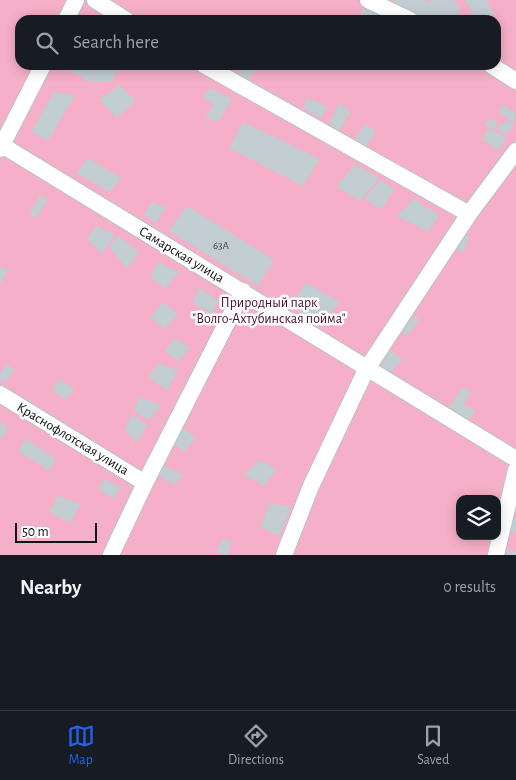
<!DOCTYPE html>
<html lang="en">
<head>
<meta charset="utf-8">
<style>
	:root { --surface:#171b24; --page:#242831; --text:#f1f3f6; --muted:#9ea1a6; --line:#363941; --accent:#2563eb }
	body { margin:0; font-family:"Alegreya Sans",sans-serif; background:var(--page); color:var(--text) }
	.controls { position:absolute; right:15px; bottom:15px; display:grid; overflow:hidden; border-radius:10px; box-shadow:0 2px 12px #0003 }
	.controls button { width:45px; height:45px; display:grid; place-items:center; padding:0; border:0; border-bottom:1px solid var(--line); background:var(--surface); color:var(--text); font:25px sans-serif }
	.scale { position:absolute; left:15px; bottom:12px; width:82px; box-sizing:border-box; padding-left:5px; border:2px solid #101415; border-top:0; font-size:14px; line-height:18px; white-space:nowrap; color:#101415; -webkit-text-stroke:4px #fff; paint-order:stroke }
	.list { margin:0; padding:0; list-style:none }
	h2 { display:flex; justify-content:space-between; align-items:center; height:65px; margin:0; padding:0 20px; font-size:21px }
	h2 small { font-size:16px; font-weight:400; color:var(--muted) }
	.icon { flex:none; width:28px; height:28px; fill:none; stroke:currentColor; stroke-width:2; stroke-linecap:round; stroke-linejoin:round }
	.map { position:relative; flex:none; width:516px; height:555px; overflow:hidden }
	.search { position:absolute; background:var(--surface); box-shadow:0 2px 12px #0003; left:15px; right:15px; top:15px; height:55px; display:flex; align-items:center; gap:12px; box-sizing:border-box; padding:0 18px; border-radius:15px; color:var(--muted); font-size:19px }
	.sheet { height:155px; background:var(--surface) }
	nav { display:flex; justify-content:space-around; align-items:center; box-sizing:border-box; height:70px; border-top:1px solid var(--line); background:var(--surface); font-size:14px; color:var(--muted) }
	nav a { display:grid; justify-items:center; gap:2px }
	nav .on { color:var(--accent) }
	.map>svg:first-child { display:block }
	.green { fill:#f5afc8; fill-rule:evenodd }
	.building { fill:#c2cdd1 }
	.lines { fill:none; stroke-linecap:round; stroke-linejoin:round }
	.minor-casing { stroke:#b9c4c8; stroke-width:18 }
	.minor { stroke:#fff; stroke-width:16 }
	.labels { text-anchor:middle; stroke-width:5; stroke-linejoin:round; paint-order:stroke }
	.number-label { font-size:11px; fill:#3c4244 }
	.street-label { font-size:14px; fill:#101415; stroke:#fff }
	.park-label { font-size:14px; fill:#500d2d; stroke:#fff }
</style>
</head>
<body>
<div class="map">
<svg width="516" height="555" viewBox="0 0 516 555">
	<rect width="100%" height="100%" fill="#eef9fd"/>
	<!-- green -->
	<path class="green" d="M 0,0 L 516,0 L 516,555 L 0,555 ZM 20,20 L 496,20 L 496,65 L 20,65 ZM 460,499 L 497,499 L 497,536 L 460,536 Z"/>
	<!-- building -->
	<path class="building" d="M 395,0 L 425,0 L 427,3 L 432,0 L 454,0 L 461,12 L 446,20 L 414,20 L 388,8 Z
		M 465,0 L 486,0 L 495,15 L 476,19 Z
		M 365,7 L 377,13 L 374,20 L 359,19 Z
		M 64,65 L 121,65 L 112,81 L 91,82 L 63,67 Z
		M 245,65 L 258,65 L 249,79 L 239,75 Z
		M 119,85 L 136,101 L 117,118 L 99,100 Z
		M 210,88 L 232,99 L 218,122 L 205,117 L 214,105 L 202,96 Z
		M 54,92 L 75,95 L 48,141 L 31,132 Z
		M 308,98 L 327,107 L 321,118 L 303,108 Z
		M 338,104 L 351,111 L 339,131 L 329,124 Z
		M 503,105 L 516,113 L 514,123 L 498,112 Z
		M 489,118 L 498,123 L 494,130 L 485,125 Z
		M 507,120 L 514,124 L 506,136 L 497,129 L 502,122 L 505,124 Z
		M 243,122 L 320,159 L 303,186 L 229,148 Z
		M 365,124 L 376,132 L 366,147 L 355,139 Z
		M 489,128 L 506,138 L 499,150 L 482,140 Z
		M 88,158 L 121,178 L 110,192 L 76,173 Z
		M 354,164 L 379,178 L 360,201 L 337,187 Z
		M 380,180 L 394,189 L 382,209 L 364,199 Z
		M 40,195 L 48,199 L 36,218 L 29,214 Z
		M 414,199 L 439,215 L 428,232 L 397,216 Z
		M 152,202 L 166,208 L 155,223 L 144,215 Z
		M 187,206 L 274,260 L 258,286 L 169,231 Z
		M 96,226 L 115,235 L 102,254 L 87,239 Z
		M 454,227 L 469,237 L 464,253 L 442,242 Z
		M 118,236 L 139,252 L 127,269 L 109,247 Z
		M 158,262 L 179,272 L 165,289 L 150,277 Z
		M 0,267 L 8,269 L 1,284 L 0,284 Z
		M 306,283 L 340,302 L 320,327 L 291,305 Z
		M 199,288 L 219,301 L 210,316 L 193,302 Z
		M 162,302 L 178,314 L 165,329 L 150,318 Z
		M 400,312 L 420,319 L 408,335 L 388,327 Z
		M 175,338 L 190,348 L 178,362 L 165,351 Z
		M 387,347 L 402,360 L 388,374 L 375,364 Z
		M 158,363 L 178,371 L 167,390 L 148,377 Z
		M 6,364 L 14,369 L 6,383 L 0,379 L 0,374 Z
		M 58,379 L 75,389 L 65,400 L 52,390 Z
		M 463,387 L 471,393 L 464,404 L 475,411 L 468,420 L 449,407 Z
		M 139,397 L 161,405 L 149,420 L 134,411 Z
		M 132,415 L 147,424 L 138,442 L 124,431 Z
		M 171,422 L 196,437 L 185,452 L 165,438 Z
		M 0,423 L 8,427 L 0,442 Z
		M 26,439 L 55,458 L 50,471 L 18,451 Z
		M 154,460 L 183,475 L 174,485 L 150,469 Z
		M 259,460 L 277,469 L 264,486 L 244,475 Z
		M 104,479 L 121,487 L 113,499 L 98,489 Z
		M 58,496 L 81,504 L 70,523 L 49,512 Z
		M 270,503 L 291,507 L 279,536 L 260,527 Z
		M 508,516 L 516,518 L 516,533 L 505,531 Z
		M 223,538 L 232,542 L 227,555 L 216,553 Z
		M 507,550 L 516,552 L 516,555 L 506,555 Z"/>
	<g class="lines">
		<!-- minor casing -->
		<g class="minor-casing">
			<path id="minor" d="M 95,0 L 126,20
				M 368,0 L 410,20
				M 66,20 L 76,0
				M 204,65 L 469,214
				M 491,65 L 516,81
				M 0,144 L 516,459
				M 0,149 L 43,65
				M 0,394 L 145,483
				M 111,555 L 145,483 L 243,291
				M 284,555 L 311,486 L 366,370 L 469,214 L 516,151
				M 496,555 L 516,470"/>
		</g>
		<!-- minor -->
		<use href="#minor" class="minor"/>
	</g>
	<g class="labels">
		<!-- number labels -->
		<g class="number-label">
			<text x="221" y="249">63А</text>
		</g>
		<!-- street labels -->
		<g class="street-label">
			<text transform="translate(182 254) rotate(31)" y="5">Самарская улица</text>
			<text transform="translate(73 438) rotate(31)" y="5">Краснофлотская улица</text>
		</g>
		<!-- park labels -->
		<g class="park-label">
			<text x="269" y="307">Природный парк<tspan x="269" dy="16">"Волго-Ахтубинская пойма"</tspan></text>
		</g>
	</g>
</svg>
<div class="controls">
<button><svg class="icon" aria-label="layers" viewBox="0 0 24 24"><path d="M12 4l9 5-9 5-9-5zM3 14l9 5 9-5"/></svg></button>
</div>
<div class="scale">50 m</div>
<div class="search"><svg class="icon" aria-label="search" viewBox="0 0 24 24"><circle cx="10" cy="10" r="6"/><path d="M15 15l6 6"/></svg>Search here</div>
</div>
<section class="sheet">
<h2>Nearby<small>0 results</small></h2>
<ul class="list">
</ul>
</section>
<nav>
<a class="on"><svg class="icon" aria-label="map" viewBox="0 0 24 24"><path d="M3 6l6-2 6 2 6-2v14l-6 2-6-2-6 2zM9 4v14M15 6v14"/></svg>Map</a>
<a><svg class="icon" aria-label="directions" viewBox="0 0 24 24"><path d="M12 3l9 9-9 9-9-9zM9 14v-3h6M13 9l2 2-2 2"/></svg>Directions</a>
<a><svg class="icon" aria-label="saved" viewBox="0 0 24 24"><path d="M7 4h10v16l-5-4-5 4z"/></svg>Saved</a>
</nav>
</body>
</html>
